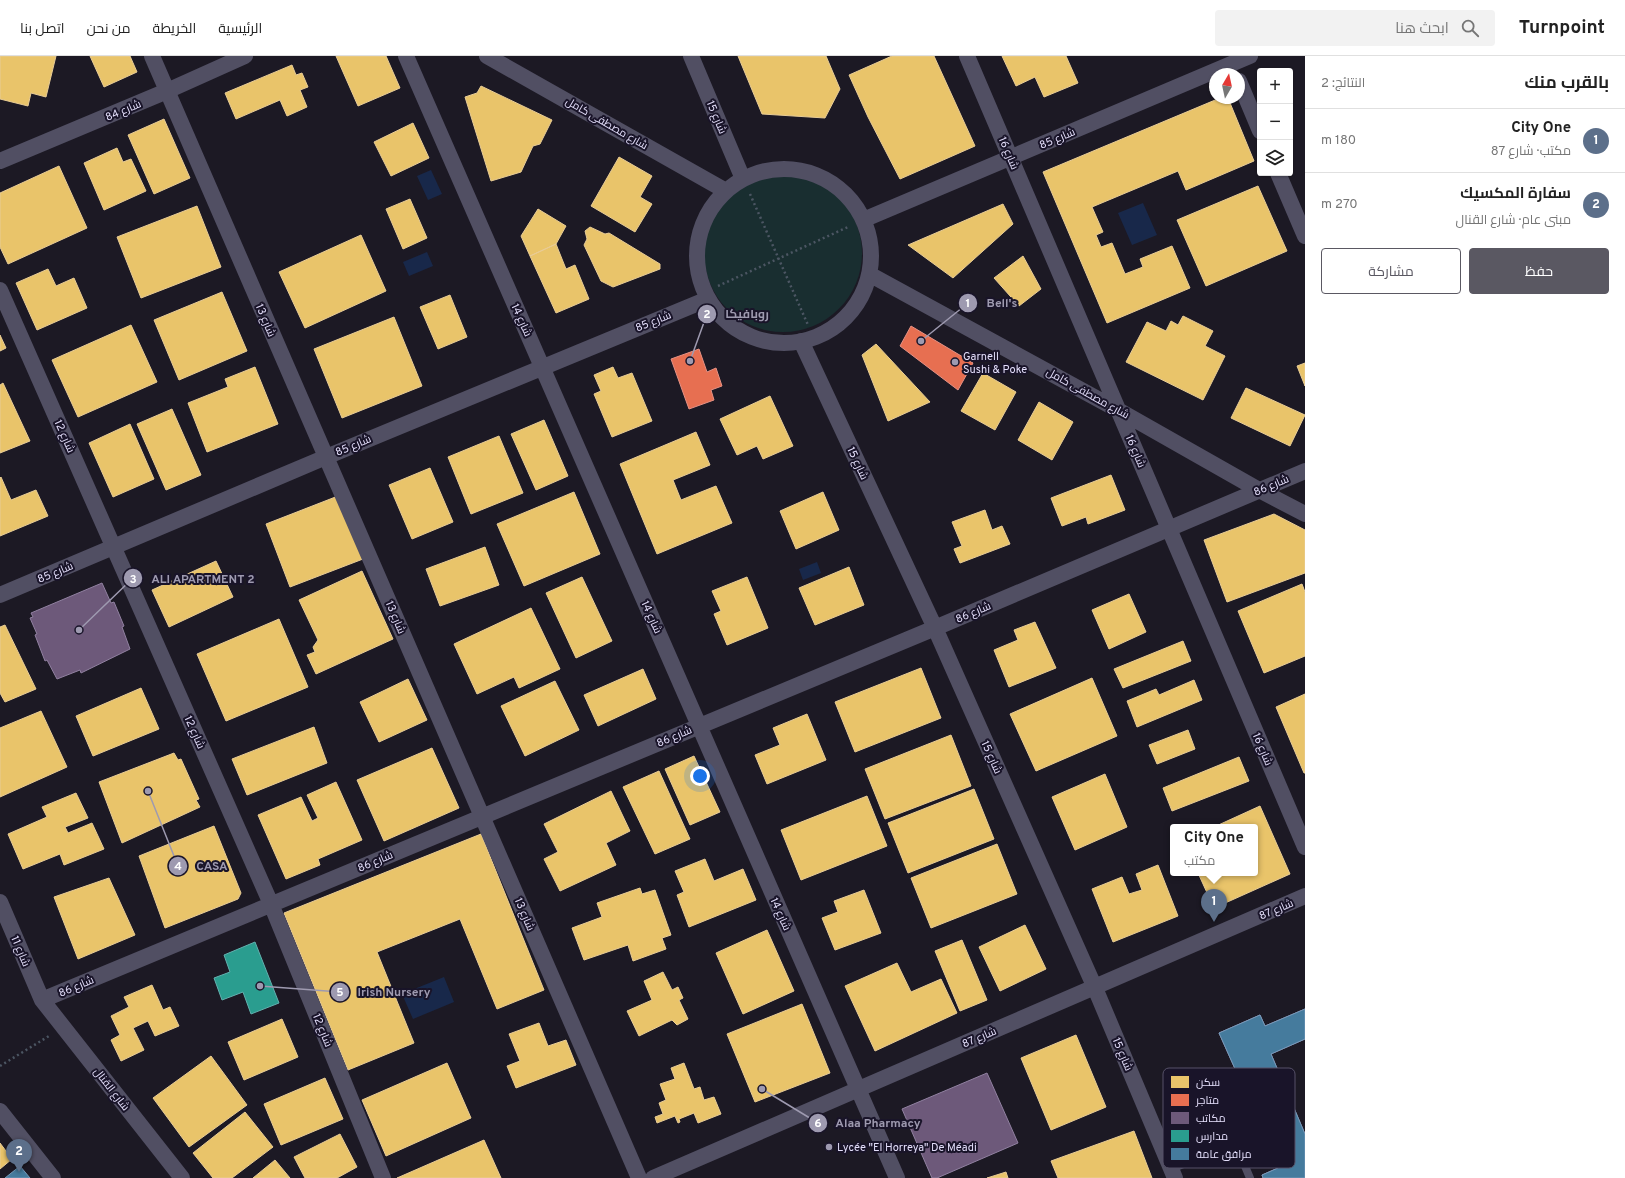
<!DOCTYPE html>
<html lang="ar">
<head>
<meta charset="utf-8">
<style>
	:root { --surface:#fff; --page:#f2f2f2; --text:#222; --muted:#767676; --line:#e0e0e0; --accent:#5a5862 }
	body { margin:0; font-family:Overpass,Cairo,sans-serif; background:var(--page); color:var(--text); direction:rtl }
	.controls { position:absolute; right:12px; top:12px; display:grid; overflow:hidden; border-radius:4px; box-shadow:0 1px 3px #0004 }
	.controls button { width:36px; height:36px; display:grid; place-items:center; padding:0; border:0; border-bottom:1px solid var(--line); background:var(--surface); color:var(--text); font:20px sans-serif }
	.compass { position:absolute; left:1209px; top:12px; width:36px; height:36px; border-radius:50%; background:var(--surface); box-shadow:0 1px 3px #0004; rotate:9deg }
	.you { position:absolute; left:700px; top:720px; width:14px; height:14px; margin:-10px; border:3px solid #fff; border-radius:50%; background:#1a73e8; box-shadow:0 0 0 6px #1a73e833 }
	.badge { display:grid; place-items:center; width:26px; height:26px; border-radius:50%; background:var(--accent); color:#fff; font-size:13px; font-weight:700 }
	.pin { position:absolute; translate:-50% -33px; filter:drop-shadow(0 1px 2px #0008) }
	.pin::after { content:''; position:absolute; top:21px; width:14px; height:12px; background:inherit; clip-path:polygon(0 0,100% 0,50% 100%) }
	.popup { position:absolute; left:1170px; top:768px; width:88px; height:52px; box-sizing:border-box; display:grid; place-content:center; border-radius:4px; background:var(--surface); filter:drop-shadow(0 1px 3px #0005); font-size:13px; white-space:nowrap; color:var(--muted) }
	.popup b { font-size:15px; color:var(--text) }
	.popup::after { content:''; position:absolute; left:50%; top:100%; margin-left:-8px; border:8px solid transparent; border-top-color:var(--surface) }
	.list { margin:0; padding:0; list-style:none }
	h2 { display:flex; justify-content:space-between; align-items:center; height:52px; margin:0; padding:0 16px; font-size:17px }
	h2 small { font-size:13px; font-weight:400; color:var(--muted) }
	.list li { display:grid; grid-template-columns:26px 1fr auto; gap:12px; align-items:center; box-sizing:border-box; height:64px; padding:0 16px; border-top:1px solid var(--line) }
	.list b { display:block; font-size:15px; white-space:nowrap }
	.list p { margin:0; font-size:13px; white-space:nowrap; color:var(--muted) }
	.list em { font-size:13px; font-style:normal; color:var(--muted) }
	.actions { display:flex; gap:8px; padding:12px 16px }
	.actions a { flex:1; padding:9px 0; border:1px solid var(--accent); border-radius:4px; text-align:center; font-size:14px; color:var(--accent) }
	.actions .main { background:var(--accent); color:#fff }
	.icon { flex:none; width:22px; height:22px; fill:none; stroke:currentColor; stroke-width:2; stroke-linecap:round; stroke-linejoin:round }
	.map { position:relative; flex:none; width:1305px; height:1122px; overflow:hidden; direction:ltr }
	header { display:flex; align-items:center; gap:24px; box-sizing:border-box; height:56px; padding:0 20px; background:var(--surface); border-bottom:1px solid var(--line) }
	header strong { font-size:19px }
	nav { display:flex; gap:22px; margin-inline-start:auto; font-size:14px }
	.search { width:280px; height:36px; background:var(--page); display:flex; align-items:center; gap:10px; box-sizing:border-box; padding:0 14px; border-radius:4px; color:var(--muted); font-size:15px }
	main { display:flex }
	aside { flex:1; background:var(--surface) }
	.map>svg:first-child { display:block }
	.green { fill:#192e30 }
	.water { fill:#18284a }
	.homes { fill:#e9c46a; stroke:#e8cc96 }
	.shops { fill:#e76f51; stroke:#e69184 }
	.offices { fill:#6d597a; stroke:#9181a1 }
	.schools { fill:#2a9d8f; stroke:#62b1af }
	.public { fill:#457b9d; stroke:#7599b9 }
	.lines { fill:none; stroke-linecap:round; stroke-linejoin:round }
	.path { stroke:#4c5663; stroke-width:2.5; stroke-dasharray:2 3; stroke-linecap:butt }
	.service { stroke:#514f63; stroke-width:8 }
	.minor { stroke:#514f63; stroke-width:16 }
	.poi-dot { fill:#9e9ab0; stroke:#191429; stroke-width:1.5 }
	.labels { text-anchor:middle; stroke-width:4; stroke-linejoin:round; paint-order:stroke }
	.street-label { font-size:11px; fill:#e4dffb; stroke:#191429 }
	.poi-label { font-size:11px; fill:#e4dffb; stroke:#191429; text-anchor:start }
	.key { fill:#191429; stroke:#565168; stroke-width:1 }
	.key-label { font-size:11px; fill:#e4dffb }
	.leader { fill:none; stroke:#9e9ab0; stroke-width:1.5 }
	.callout-dot { fill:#9e9ab0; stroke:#191429; stroke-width:1.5 }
	.mark-label { font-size:12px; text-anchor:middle; font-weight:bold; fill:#fff }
	.callout-label { font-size:12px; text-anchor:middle; font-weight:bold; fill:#9e9ab0; stroke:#191429; stroke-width:4; stroke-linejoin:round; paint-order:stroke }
</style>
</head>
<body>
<header>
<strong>Turnpoint</strong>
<div class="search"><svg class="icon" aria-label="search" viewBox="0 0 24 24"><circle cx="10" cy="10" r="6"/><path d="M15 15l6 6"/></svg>ابحث هنا</div>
<nav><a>الرئيسية</a><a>الخريطة</a><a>من نحن</a><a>اتصل بنا</a></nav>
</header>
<main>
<aside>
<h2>بالقرب منك<small>النتائج: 2</small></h2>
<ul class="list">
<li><span class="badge" style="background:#5c6f8a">1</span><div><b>City One</b><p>مكتب · شارع 87</p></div><em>180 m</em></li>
<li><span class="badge" style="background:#5c6f8a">2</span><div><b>سفارة المكسيك</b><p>مبنى عام · شارع القنال</p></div><em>270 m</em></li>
</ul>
<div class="actions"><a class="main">حفظ</a><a>مشاركة</a></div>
</aside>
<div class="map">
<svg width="1305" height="1122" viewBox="0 0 1305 1122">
	<rect width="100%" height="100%" fill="#1c1924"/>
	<!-- green -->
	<path class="green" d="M704 197a79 79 0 1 1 158 0a79 79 0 1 1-158 0Z"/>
	<!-- water -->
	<path class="water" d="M 431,114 L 442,138 L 428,144 L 417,120 Z
		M 1143,147 L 1157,179 L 1132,189 L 1118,157 Z
		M 427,196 L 433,210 L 409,220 L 403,206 Z
		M 817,506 L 821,517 L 803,524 L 799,513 Z
		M 444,921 L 454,946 L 413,963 L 402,938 Z"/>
	<!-- homes -->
	<path class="homes" d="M 0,0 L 56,0 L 46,41 L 31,37 L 28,50 L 0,43 Z
		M 90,0 L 130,0 L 137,16 L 104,31 Z
		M 336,0 L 386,0 L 400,32 L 358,50 Z
		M 738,0 L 826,0 L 840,33 L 825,62 L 762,58 Z
		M 892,0 L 934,0 L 975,90 L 900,123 L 868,61 L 849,19 Z
		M 1002,0 L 1066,0 L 1078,27 L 1044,41 L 1035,21 L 1016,30 Z
		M 292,9 L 296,19 L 302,17 L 308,31 L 300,34 L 307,51 L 287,60 L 280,44 L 236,63 L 225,37 Z
		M 481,30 L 552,64 L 540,88 L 533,90 L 521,116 L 491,125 L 465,41 L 477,37 Z
		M 1220,42 L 1228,42 L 1254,105 L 1186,134 L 1178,115 L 1092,151 L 1103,176 L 1096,179 L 1101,191 L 1112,187 L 1125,218 L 1143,211 L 1140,203 L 1172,190 L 1190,232 L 1107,267 L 1043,116 Z
		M 164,63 L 190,122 L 154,138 L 128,79 Z
		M 413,67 L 429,102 L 391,120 L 374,86 Z
		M 117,92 L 123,106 L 131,103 L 146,135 L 104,154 L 84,107 Z
		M 619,101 L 652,120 L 640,141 L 652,148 L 635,176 L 591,150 Z
		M 59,110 L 87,172 L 8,208 L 0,191 L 0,137 Z
		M 1258,130 L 1287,195 L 1206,230 L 1177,164 Z
		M 410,143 L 427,182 L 403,193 L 386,153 Z
		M 1003,148 L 1013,168 L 953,222 L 908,189 Z
		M 197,150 L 221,211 L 141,242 L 117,181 Z
		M 538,153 L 566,170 L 556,188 L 530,200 L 521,180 Z
		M 590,171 L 605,178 L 609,177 L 660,208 L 660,213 L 613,231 L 601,225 L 584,189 L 587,183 L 585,175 Z
		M 361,179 L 386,235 L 305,272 L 279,216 Z
		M 556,188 L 566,213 L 575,209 L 589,243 L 556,257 L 530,200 Z
		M 1023,200 L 1041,233 L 1019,250 L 994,222 Z
		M 48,213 L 56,230 L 74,222 L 87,252 L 37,274 L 16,227 Z
		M 222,236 L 247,295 L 179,324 L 154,264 Z
		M 450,239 L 467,281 L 438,293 L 420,251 Z
		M 1183,260 L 1213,275 L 1205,290 L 1225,300 L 1203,344 L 1126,306 L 1147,266 L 1166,275 L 1171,265 L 1178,269 Z
		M 394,261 L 422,330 L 342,362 L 314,293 Z
		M 131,269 L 157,326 L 78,361 L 52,304 Z
		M 0,279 L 6,292 L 0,295 Z
		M 876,288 L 930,346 L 888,365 L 862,299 Z
		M 1305,307 L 1305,330 L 1297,310 Z
		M 255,311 L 278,368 L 207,396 L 188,347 L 228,331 L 225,323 Z
		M 613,311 L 618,322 L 632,317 L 652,365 L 612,381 L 594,338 L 601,335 L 594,319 Z
		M 983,317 L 1016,336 L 995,374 L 961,355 Z
		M 3,327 L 30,385 L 0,397 L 0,329 Z
		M 1246,332 L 1305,359 L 1290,390 L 1231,362 Z
		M 770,340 L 793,390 L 763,403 L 757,390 L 737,399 L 720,363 Z
		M 1039,346 L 1073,366 L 1052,404 L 1018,384 Z
		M 172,353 L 201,419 L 166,434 L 137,368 Z
		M 544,364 L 568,420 L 536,434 L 511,378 Z
		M 130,368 L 154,423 L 113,441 L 89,387 Z
		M 696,376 L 710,409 L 673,424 L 681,444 L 716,430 L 732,467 L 657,498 L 620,408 Z
		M 499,380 L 523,437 L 471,458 L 448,401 Z
		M 430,412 L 453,466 L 412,483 L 389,429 Z
		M 1111,419 L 1125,454 L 1088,468 L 1086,461 L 1062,470 L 1051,442 Z
		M 1,421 L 11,444 L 36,434 L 48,460 L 0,480 L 0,422 Z
		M 574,436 L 600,498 L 524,530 L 497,468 Z
		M 823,436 L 839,474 L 796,493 L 780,455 Z
		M 338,440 L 363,503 L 290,531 L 266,468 Z
		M 985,454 L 992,474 L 1002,470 L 1010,488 L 960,507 L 954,493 L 962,490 L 952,466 Z
		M 1274,458 L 1305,474 L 1305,517 L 1227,546 L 1204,484 Z
		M 485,491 L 499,529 L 440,550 L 426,513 Z
		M 216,505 L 233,541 L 169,571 L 152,534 Z
		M 849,511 L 864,549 L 815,569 L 799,532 Z
		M 362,515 L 393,583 L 316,618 L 307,599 L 315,596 L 313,591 L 318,584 L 299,544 Z
		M 582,521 L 612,585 L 576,602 L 546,537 Z
		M 747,521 L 768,572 L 727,589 L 714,558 L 721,555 L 712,535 Z
		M 1302,528 L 1305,536 L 1305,600 L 1264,617 L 1238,555 Z
		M 1129,538 L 1146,576 L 1109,593 L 1092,554 Z
		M 531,552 L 560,613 L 519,632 L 514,621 L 477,638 L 454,588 Z
		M 279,563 L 308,631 L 226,665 L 197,598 Z
		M 1035,566 L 1056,612 L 1009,631 L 994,594 L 1018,584 L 1014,574 Z
		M 5,569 L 36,633 L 5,646 L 0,637 L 0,571 Z
		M 1183,585 L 1191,605 L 1123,632 L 1114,613 Z
		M 921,612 L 941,662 L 855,696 L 835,646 Z
		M 643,613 L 656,643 L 598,670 L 584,639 Z
		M 1092,622 L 1117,680 L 1036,715 L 1010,658 Z
		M 408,623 L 427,664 L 379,686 L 360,646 Z
		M 1194,624 L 1202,644 L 1137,671 L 1127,645 L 1156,633 L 1159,639 Z
		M 555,625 L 579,674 L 525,700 L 501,650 Z
		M 141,632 L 159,673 L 93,700 L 76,660 Z
		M 1305,638 L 1305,717 L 1304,717 L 1276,651 Z
		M 41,655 L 67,711 L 0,741 L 0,672 Z
		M 807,658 L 826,704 L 767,728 L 755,699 L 780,689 L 773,672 Z
		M 314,671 L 327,707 L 247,739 L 232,703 Z
		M 1188,674 L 1195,693 L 1157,708 L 1149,689 Z
		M 951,679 L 971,730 L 885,763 L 865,713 Z
		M 432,692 L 459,752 L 384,785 L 357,724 Z
		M 174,697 L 178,704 L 181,703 L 199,743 L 196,744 L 200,751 L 122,787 L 99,726 Z
		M 694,700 L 720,756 L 690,769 L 665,713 Z
		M 1239,701 L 1249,725 L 1172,755 L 1163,732 Z
		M 659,715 L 690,783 L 655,798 L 623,731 Z
		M 1105,718 L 1127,771 L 1075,794 L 1052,741 Z
		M 336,726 L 362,784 L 318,803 L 320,809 L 286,823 L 258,759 L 301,741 L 312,765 L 318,762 L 307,739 Z
		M 974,733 L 994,783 L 908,817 L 888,767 Z
		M 611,735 L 630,775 L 606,787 L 616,809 L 560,835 L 544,803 L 558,796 L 544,768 Z
		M 76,737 L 88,762 L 65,771 L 68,777 L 92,767 L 104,793 L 64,809 L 60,798 L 23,813 L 8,778 L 47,761 L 42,751 Z
		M 867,740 L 887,790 L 801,824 L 781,774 Z
		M 1260,750 L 1290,818 L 1214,852 L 1198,817 L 1255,817 L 1255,771 L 1214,771 Z
		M 214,770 L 241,837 L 238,843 L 165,872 L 139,800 Z
		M 481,778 L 544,934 L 497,953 L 460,863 L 377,896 L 414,987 L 348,1014 L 284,857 Z
		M 997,788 L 1017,838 L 931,872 L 911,822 Z
		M 705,803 L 714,825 L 743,813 L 756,844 L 689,871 L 677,839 L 684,836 L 675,815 Z
		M 1158,809 L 1178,860 L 1113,886 L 1092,833 L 1122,821 L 1129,838 L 1142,834 L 1136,818 Z
		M 109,822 L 135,879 L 78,903 L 54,841 Z
		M 640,832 L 642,838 L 655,834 L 671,879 L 662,882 L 666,893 L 633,905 L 628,889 L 584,904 L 572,872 L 602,861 L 597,847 Z
		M 864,834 L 881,877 L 835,894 L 822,862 L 838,856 L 834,845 Z
		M 1025,869 L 1046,913 L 1000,935 L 979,891 Z
		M 767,874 L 794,935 L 743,958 L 716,897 Z
		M 962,884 L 987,944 L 960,955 L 935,895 Z
		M 897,907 L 911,936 L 941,923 L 957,957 L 875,995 L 845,930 Z
		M 663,916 L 672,934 L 678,931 L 683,942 L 679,944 L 688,963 L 677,969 L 672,964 L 639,980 L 627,955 L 652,944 L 644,925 Z
		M 152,929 L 163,954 L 170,951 L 179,970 L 155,980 L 148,965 L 133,972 L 144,994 L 121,1005 L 111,984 L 120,979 L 111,960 L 129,951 L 124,941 Z
		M 802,948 L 830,1017 L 755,1046 L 727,978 Z
		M 282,963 L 298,1001 L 244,1024 L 228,986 Z
		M 539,967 L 548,990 L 566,984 L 576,1009 L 516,1032 L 507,1010 L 520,1005 L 509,978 Z
		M 1076,979 L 1106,1051 L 1051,1074 L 1021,1002 Z
		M 211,1000 L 247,1049 L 189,1091 L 153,1042 Z
		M 447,1007 L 471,1062 L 386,1100 L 362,1044 Z
		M 684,1007 L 694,1033 L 700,1031 L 704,1044 L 714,1041 L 721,1058 L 698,1067 L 694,1057 L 679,1063 L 680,1066 L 678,1067 L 675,1060 L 657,1067 L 655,1061 L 663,1058 L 659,1047 L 666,1044 L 660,1028 L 675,1023 L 671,1012 Z
		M 325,1022 L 343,1063 L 281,1089 L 264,1048 Z
		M 245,1056 L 273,1091 L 232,1122 L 213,1122 L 193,1097 Z
		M 1134,1075 L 1152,1122 L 1058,1122 L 1051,1105 Z
		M 340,1078 L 357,1111 L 337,1122 L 305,1122 L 294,1101 Z
		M 484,1084 L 501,1122 L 397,1122 Z
		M 0,1087 L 12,1103 L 0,1113 Z
		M 275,1104 L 290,1122 L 253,1122 Z
		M 1006,1116 L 1008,1122 L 987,1122 Z"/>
	<!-- shops -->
	<path class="shops" d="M 911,270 L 973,307 L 958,334 L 900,290 Z
		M 699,293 L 707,316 L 716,312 L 722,330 L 711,334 L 714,344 L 689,353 L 671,303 Z"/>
	<!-- offices -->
	<path class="offices" d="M 102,527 L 111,547 L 114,546 L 124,570 L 122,571 L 130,593 L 81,617 L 80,614 L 57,623 L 47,604 L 45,605 L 35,579 L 37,578 L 30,562 L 33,561 L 31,557 Z
		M 1305,953 L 1305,983 L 1271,998 L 1305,1078 L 1305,1122 L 1263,1122 L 1262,1119 L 1278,1112 L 1276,1106 L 1280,1105 L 1240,1013 L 1236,1015 L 1219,977 L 1260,959 L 1265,970 Z
		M 987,1017 L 1018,1087 L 937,1122 L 932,1122 L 902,1053 Z"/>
	<!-- schools -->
	<path class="schools" d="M 255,886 L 279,947 L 251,958 L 243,936 L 222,944 L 214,922 L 230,916 L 224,899 Z"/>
	<!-- public -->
	<path class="public" d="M 1305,953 L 1305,983 L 1271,998 L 1305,1078 L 1305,1122 L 1263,1122 L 1262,1119 L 1278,1112 L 1276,1106 L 1280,1105 L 1240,1013 L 1236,1015 L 1219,977 L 1260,959 L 1265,970 Z
		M 20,1110 L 30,1122 L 5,1122 Z"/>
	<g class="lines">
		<!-- path -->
		<path class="path" d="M 750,138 L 808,269
			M 718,230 L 848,171
			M 0,1010 L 49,980"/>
		<!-- service -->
		<path class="service" d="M 1208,1022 L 1250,1122
			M 1171,1113 L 1235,1087"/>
		<!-- minor -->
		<path class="minor" d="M 152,0 L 639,1122
			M 406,0 L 897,1122
			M 487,0 L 726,135
			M 691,0 L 743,123
			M 967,0 L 1305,791
			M 1239,25 L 1260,75
			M 0,105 L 167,35 L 245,0
			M697 200a87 87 0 1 1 174 0a87 87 0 1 1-174 0Z
			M 1278,117 L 1305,180
			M 863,164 L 1250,0
			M 869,218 L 1118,354 L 1259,434 L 1305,458
			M 0,234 L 271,848 L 383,1122
			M 801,285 L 935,572 L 1095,932 L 1175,1122
			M 0,539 L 326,401 L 708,243
			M 0,846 L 42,944 L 182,1122
			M 42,944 L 935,572 L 1305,415
			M 0,1055 L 53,1122
			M 653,1122 L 1305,840"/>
	</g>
	<!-- markers -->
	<g class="poi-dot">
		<circle cx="955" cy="306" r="4"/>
		<circle cx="829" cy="1091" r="4"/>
	</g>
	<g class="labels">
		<!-- street labels -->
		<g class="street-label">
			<text transform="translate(123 54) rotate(-23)" y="4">شارع 84</text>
			<text transform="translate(717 61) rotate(67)" y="4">شارع 15</text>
			<text transform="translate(607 67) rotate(30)" y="4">شارع مصطفى كامل</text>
			<text transform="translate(1057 82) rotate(-23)" y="4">شارع 85</text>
			<text transform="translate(1009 97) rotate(67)" y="4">شارع 16</text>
			<text transform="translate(266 264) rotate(67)" y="4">شارع 13</text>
			<text transform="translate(522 264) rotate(66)" y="4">شارع 14</text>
			<text transform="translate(653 265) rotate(-22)" y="4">شارع 85</text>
			<text transform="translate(1088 337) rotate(29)" y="4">شارع مصطفى كامل</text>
			<text transform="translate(65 380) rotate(66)" y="4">شارع 12</text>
			<text transform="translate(353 389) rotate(-23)" y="4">شارع 85</text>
			<text transform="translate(1136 395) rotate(67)" y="4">شارع 16</text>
			<text transform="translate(858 407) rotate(65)" y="4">شارع 15</text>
			<text transform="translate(1271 429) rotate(-23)" y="4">شارع 86</text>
			<text transform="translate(55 516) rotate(-23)" y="4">شارع 85</text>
			<text transform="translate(973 556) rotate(-23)" y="4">شارع 86</text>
			<text transform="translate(396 561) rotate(67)" y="4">شارع 13</text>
			<text transform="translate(652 561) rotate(66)" y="4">شارع 14</text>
			<text transform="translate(195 676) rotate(66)" y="4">شارع 12</text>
			<text transform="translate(674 680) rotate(-23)" y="4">شارع 86</text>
			<text transform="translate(1263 693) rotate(67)" y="4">شارع 16</text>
			<text transform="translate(992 701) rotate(66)" y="4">شارع 15</text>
			<text transform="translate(375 805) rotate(-23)" y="4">شارع 86</text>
			<text transform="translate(1276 853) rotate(-23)" y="4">شارع 87</text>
			<text transform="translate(525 858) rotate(67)" y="4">شارع 13</text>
			<text transform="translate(781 858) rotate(66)" y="4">شارع 14</text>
			<text transform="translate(21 895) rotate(67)" y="4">شارع 11</text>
			<text transform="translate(76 930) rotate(-23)" y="4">شارع 86</text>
			<text transform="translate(323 974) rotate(68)" y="4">شارع 12</text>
			<text transform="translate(979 981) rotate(-23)" y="4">شارع 87</text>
			<text transform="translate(1123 998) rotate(67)" y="4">شارع 15</text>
			<text transform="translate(112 1033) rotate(52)" y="4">شارع القنال</text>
		</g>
		<!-- poi labels -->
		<g class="poi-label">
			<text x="963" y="304">Garnell<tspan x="963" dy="13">Sushi &amp; Poke</tspan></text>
			<text x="837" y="1095">Lycée "El Horreya" De Méadi</text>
		</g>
	</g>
	<!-- legend -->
	<rect x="1163" y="1012" width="132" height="100" rx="6" class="key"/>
	<rect x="1171" y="1020" width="18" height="12" fill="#e9c46a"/>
	<rect x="1171" y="1038" width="18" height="12" fill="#e76f51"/>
	<rect x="1171" y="1056" width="18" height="12" fill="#6d597a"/>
	<rect x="1171" y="1074" width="18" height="12" fill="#2a9d8f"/>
	<rect x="1171" y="1092" width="18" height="12" fill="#457b9d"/>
	<g class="key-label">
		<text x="1196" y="1030">سكن</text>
		<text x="1196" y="1048">متاجر</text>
		<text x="1196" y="1066">مكاتب</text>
		<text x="1196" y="1084">مدارس</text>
		<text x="1196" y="1102">مرافق عامة</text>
	</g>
	<!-- callouts -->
	<path class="leader" d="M921 285L968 247M690 305L707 258M79 574L133 522M148 735L178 810M260 930L340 936M762 1033L818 1067"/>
	<g class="callout-dot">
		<circle cx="921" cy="285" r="4"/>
		<circle cx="690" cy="305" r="4"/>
		<circle cx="79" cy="574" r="4"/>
		<circle cx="148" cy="735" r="4"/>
		<circle cx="260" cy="930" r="4"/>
		<circle cx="762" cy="1033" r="4"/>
		<circle cx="968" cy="247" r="10"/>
		<circle cx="707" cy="258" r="10"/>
		<circle cx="133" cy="522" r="10"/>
		<circle cx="178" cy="810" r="10"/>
		<circle cx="340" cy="936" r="10"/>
		<circle cx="818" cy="1067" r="10"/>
	</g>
	<g class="mark-label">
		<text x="968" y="251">1</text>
		<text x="707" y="262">2</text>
		<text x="133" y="527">3</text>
		<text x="178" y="814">4</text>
		<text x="340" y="940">5</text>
		<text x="818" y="1071">6</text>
	</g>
	<g class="callout-label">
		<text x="1002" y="251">Bell's</text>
		<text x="747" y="262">روبافيكا</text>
		<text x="203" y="527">ALI APARTMENT 2</text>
		<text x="212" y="814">CASA</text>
		<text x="394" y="940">Irish Nursery</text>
		<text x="878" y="1071">Alaa Pharmacy</text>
	</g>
</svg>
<div class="controls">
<button>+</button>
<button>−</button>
<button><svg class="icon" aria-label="layers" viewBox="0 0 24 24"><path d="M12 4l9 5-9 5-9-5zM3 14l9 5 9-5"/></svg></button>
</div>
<svg class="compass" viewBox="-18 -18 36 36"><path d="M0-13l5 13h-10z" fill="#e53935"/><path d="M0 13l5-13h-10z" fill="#767676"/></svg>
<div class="you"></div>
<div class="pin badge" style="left:1214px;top:866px;background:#5c6f8a">1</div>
<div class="popup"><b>City One</b>مكتب</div>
<div class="pin badge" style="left:19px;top:1116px;background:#5c6f8a">2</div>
</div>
</main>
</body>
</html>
